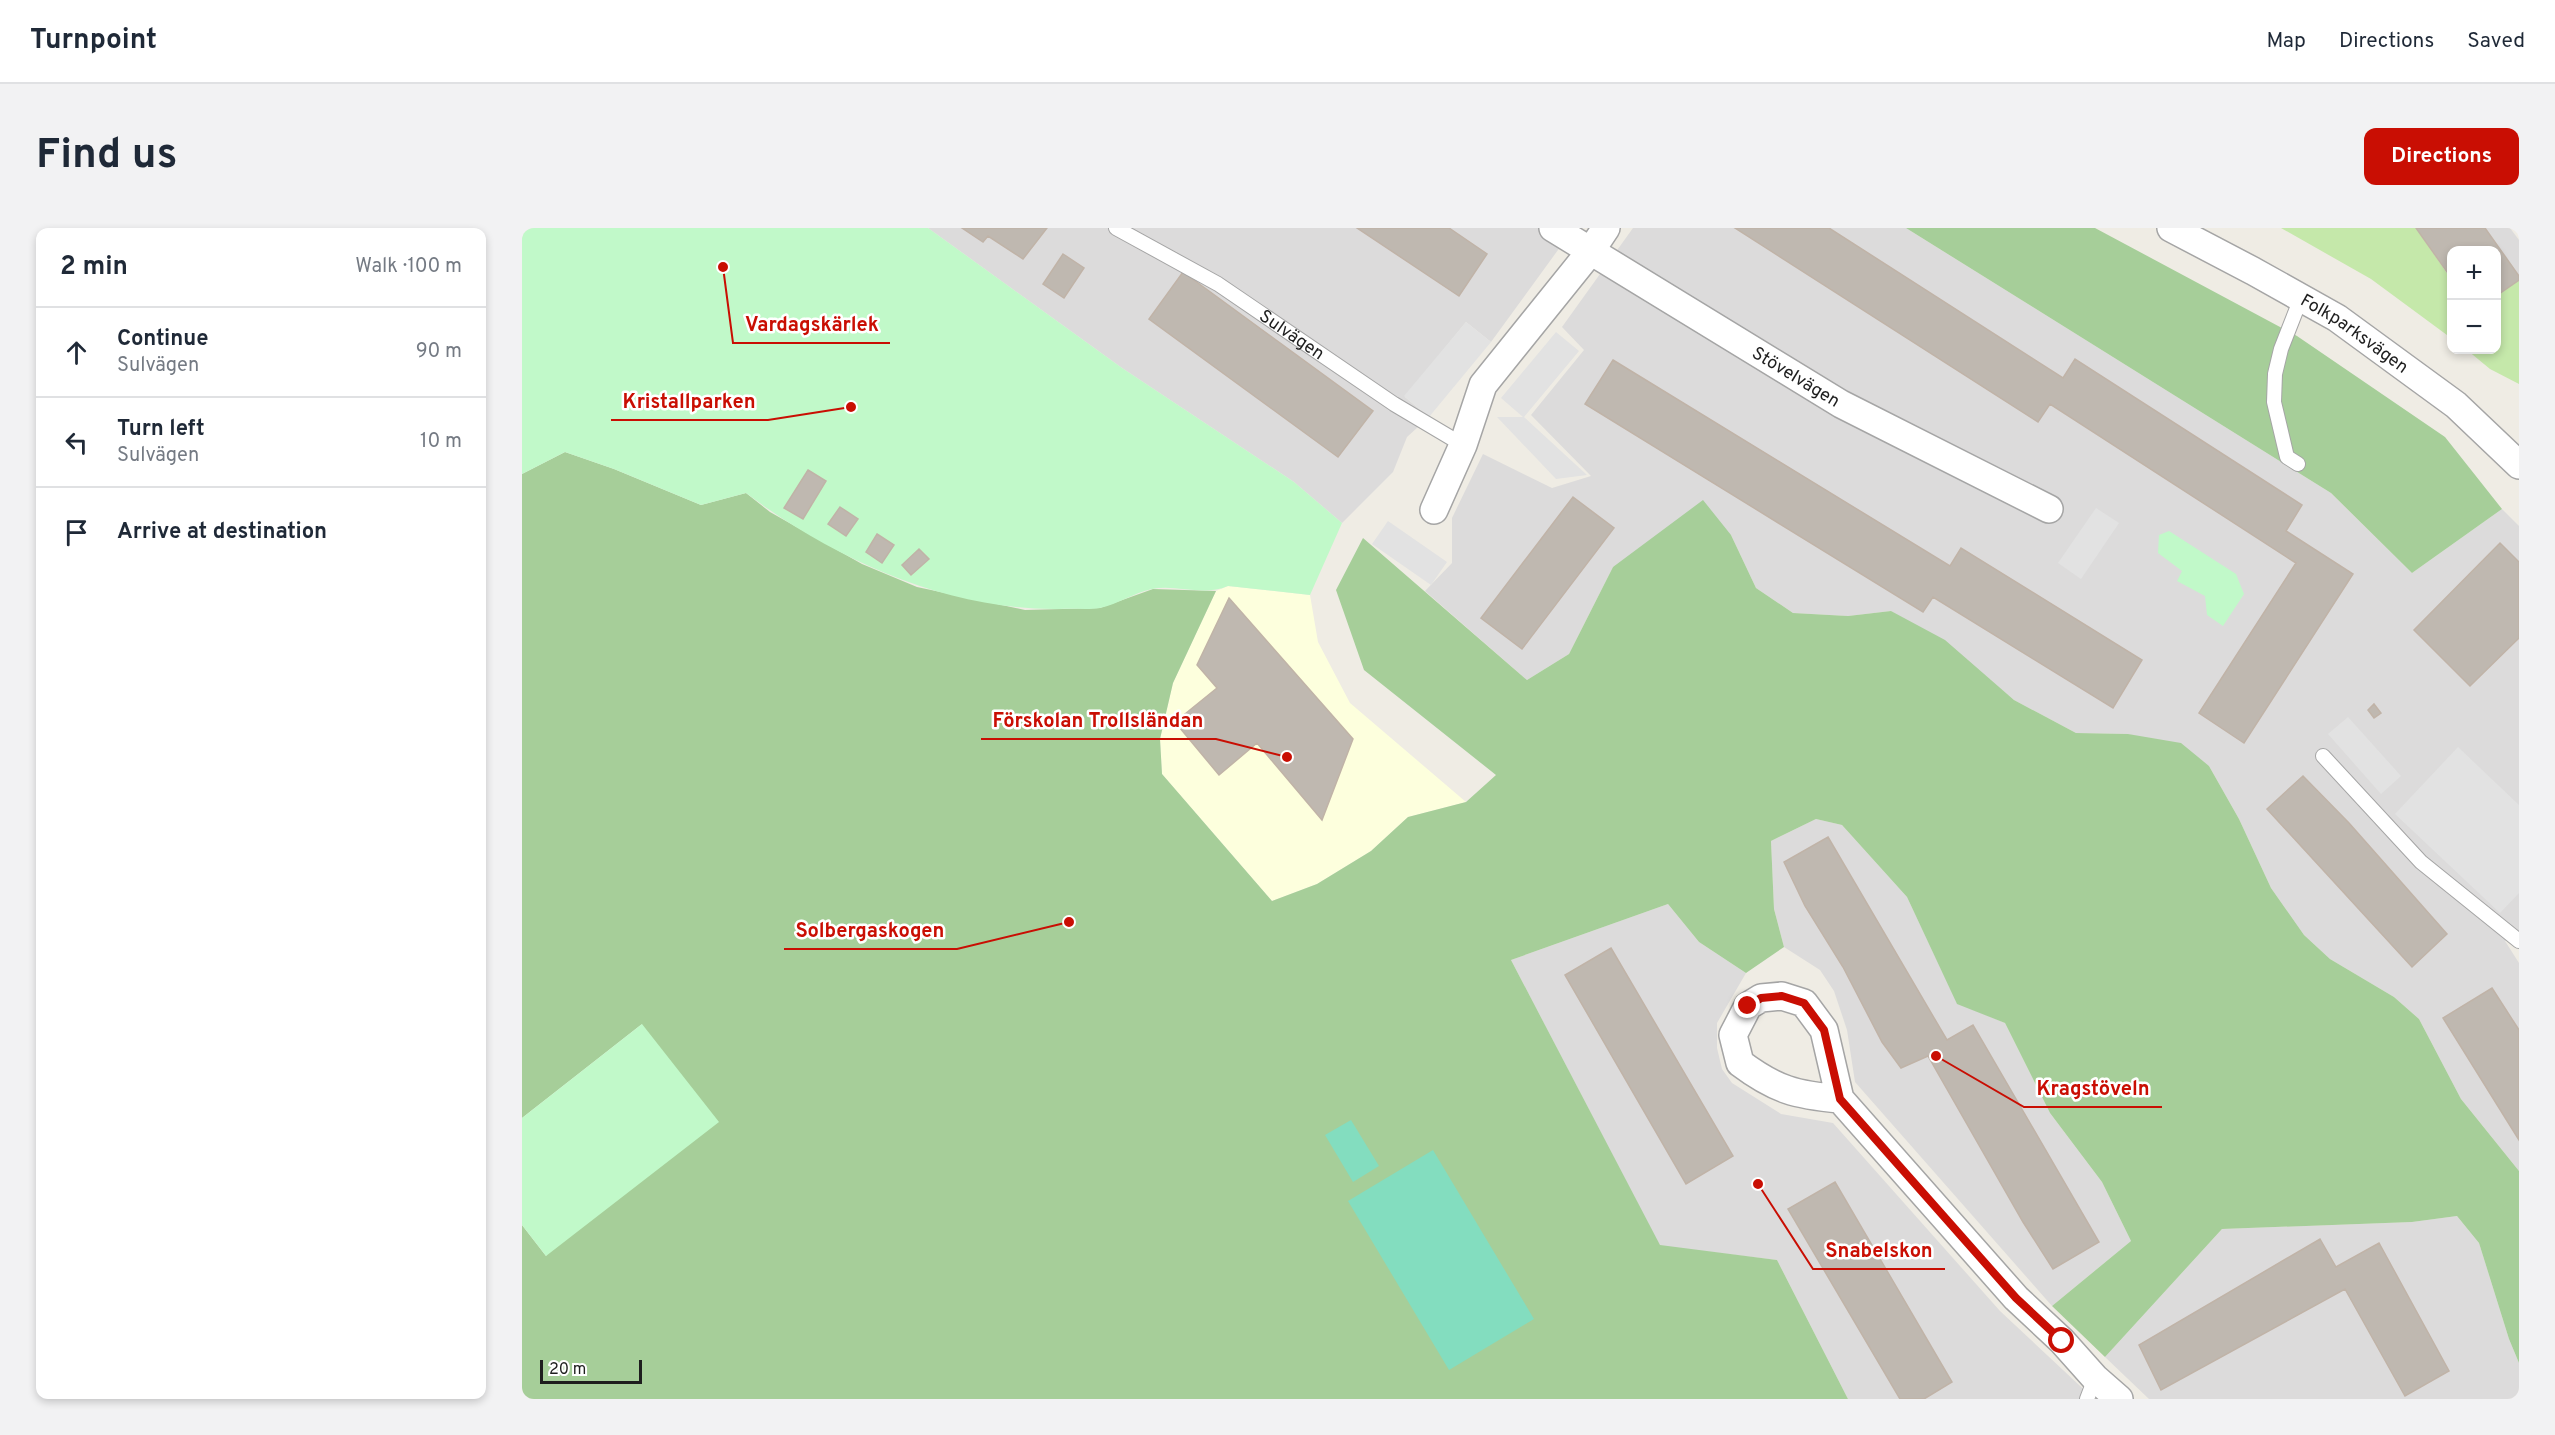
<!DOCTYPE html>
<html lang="en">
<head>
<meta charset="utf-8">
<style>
	:root { --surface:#fff; --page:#f2f2f3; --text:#1f2937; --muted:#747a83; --line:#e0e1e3; --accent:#c90e03 }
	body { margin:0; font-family:Overpass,sans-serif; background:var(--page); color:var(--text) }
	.controls { position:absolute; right:18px; top:18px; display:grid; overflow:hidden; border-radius:12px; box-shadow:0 3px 9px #0003 }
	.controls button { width:54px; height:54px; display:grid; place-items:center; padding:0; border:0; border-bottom:2px solid var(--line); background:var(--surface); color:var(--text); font:30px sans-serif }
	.scale { position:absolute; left:18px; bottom:15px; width:102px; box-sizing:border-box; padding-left:6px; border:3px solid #1e1e1e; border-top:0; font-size:16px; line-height:21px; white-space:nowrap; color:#1e1e1e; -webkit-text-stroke:4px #fff; paint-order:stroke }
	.stop { position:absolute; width:18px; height:18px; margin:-14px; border:4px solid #c90e03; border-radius:50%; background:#fff }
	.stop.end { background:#c90e03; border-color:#fff; box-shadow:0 2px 6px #0008 }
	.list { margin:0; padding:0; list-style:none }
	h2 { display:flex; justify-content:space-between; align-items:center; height:78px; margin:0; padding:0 24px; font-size:26px }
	h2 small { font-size:20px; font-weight:400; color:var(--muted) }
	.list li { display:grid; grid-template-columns:39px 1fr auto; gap:18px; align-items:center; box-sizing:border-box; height:90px; padding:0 24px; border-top:2px solid var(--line) }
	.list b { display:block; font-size:22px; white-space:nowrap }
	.list p { margin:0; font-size:20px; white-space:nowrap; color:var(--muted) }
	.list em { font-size:20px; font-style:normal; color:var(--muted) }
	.icon { flex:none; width:33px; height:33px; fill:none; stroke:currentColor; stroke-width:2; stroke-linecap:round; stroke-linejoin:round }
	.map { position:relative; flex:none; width:1997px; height:1171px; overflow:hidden; border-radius:12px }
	header { display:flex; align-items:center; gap:36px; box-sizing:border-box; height:84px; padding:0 30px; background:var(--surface); border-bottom:2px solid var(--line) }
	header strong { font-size:28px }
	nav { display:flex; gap:33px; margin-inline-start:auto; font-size:21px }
	.intro { display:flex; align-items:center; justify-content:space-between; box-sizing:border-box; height:144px; padding:0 36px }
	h1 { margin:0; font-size:42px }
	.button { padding:15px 27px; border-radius:12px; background:var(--accent); color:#fff; font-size:21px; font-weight:700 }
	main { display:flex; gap:36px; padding:0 36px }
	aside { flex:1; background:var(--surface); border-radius:12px; box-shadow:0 3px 9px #0003 }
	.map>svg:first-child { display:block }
	.residential { fill:#dcdbdb }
	.education { fill:#fdffdd }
	.grass { fill:#c5e8aa }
	.forest { fill:#a6ce99 }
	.park { fill:#c1f9c9 }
	.pitch { fill:#83ddbf }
	.parking { fill:#e2e2e2 }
	.building { fill:#bfb8b0; stroke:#c0b3a7; stroke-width:1.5 }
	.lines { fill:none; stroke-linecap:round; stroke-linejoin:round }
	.service-casing { stroke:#a5a5a5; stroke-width:16 }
	.minor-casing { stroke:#a5a5a5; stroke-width:30 }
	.service { stroke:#fff; stroke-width:14 }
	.minor { stroke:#fff; stroke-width:27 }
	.route { stroke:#c90e03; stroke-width:8 }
	.labels { text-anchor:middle; stroke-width:5; stroke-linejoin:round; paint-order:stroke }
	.street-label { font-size:18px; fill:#1e1e1e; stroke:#fff }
	.leader { fill:none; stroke:#c90e03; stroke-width:2 }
	.callout-dot { fill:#c90e03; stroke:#fff; stroke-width:2 }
	.callout-label { font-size:20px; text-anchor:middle; font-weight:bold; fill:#c90e03; stroke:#fff; stroke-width:5; stroke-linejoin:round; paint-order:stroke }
</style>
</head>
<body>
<header>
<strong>Turnpoint</strong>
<nav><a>Map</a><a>Directions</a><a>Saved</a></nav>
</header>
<div class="intro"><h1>Find us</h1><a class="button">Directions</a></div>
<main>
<aside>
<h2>2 min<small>Walk · 100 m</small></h2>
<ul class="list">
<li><svg class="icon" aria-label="ahead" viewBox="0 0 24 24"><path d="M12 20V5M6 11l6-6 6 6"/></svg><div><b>Continue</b><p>Sulvägen</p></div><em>90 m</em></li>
<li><svg class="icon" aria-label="left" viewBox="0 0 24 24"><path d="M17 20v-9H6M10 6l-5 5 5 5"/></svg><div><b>Turn left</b><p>Sulvägen</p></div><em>10 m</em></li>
<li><svg class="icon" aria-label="arrive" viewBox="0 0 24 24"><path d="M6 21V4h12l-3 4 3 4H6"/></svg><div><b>Arrive at destination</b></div></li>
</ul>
</aside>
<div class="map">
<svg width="1997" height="1171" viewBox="0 0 1997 1171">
	<rect width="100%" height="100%" fill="#efece4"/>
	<!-- residential -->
	<path class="residential" d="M 406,0 L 1052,0 L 969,114 L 944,94 L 883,169 L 907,189 L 885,209 L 871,244 L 820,295 L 772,254 L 600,140 Z
		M 1111,0 L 1384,0 L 1809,265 L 1890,345 L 1980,281 L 1997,298 L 1997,706 L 1983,713 L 1997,735 L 1997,943 L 1939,871 L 1897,791 L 1872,769 L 1808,731 L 1782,707 L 1749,660 L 1717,591 L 1687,538 L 1606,506 L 1554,505 L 1492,472 L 1459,444 L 1369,383 L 1326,388 L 1271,385 L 1234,360 L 1209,307 L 1091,339 L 1047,426 L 1005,452 L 903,363 L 930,335 L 930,290 L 961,226 L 1030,260 L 1069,248 L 1009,187 L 1062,122 L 1040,99 Z
		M 1894,0 L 1988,0 L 1997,12 L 1997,52 L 1975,68 L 1974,22 L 1930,22 L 1929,51 Z
		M 1294,591 L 1320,597 L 1385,669 L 1435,775 L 1483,795 L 1528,885 L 1580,954 L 1609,1013 L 1530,1078 L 1333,854 L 1325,802 L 1312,763 L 1298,742 L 1262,719 L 1252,681 L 1249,613 Z
		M 1146,676 L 1177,714 L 1224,745 L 1195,795 L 1195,820 L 1200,841 L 1210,855 L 1259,886 L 1311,895 L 1478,1083 L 1572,1171 L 1326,1171 L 1255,1032 L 1138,1018 L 989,732 Z
		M 1935,988 L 1957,1015 L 1987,1111 L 1997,1135 L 1997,1171 L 1627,1171 L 1583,1129 L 1700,1001 L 1890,994 Z"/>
	<!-- education -->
	<path class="education" d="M 706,358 L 788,367 L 796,414 L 828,475 L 944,574 L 886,589 L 849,623 L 795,656 L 750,673 L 640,546 L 638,511 L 651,455 L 694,363 Z"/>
	<!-- grass -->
	<path class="grass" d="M 1759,0 L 1894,0 L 1929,51 L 1929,110 L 1849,51 Z
		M 1997,52 L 1997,156 L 1968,141 L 1945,122 L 1974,122 L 1975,68 Z"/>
	<!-- forest -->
	<path class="forest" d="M 1384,0 L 1573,0 L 1775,108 L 1923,209 L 1980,281 L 1890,345 L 1809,265 Z
		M 43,224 L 92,241 L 179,277 L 224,265 L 248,284 L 340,336 L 395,359 L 503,382 L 578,380 L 631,361 L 694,363 L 651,455 L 638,511 L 640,546 L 750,673 L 795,656 L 849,623 L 886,589 L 944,574 L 974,547 L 842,442 L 814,362 L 841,310 L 1005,452 L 1047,426 L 1091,339 L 1181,272 L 1209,307 L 1234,360 L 1271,385 L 1326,388 L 1369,383 L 1423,412 L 1492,472 L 1554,505 L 1606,506 L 1659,515 L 1687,538 L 1717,591 L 1749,660 L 1782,707 L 1808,731 L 1872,769 L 1897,791 L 1939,871 L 1997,943 L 1997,1135 L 1987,1111 L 1957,1015 L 1935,988 L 1890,994 L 1700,1001 L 1583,1129 L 1530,1078 L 1609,1013 L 1580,954 L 1528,885 L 1483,795 L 1435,776 L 1385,669 L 1320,597 L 1294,591 L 1249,613 L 1252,681 L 1262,719 L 1224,745 L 1177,714 L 1146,676 L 989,732 L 1138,1017 L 1255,1032 L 1326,1171 L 0,1171 L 0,997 L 24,1028 L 120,796 L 0,890 L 0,246 Z"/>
	<!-- park -->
	<path class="park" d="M 0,0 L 406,0 L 600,140 L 772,254 L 820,295 L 788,367 L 706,358 C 681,369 655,356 630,361 C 612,365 596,376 578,380 C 566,382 550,380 538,381 C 426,383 312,331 224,265 L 179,277 L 92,241 L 43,224 L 0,246 Z
		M 1647,303 L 1714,346 L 1722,366 L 1701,398 L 1685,387 L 1683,368 L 1655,353 L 1660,343 L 1636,325 L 1637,307 Z
		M 120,796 L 197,894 L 24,1028 L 0,997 L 0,890 Z"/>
	<!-- pitch -->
	<path class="pitch" d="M 829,892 L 857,938 L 831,954 L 803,907 Z
		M 911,922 L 1012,1091 L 927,1142 L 826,973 Z"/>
	<!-- parking -->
	<path class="parking" d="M 944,94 L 969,114 L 907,189 L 882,168 Z
		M 1034,104 L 1057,123 L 1002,189 L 1065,247 L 1034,251 L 975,189 L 1001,189 L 979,170 Z
		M 1574,280 L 1597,295 L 1559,351 L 1536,335 Z
		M 866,293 L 925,334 L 909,357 L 850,316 Z
		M 1826,489 L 1879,548 L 1859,566 L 1806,506 Z
		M 1936,519 L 1997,577 L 1997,665 L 1978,685 L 1873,586 Z"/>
	<!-- building -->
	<path class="building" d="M 440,0 L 525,0 L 501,31 L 466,8 L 461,14 Z
		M 835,0 L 927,0 L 965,26 L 937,68 Z
		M 1213,0 L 1307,0 L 1541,150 L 1553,131 L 1780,277 L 1764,303 L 1831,346 L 1722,515 L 1677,485 L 1774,335 L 1528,176 L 1516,194 Z
		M 1894,0 L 1963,0 L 1997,48 L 1997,52 L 1974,68 L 1974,22 L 1930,22 L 1930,51 Z
		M 541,26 L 562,40 L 542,70 L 521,56 Z
		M 661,44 L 851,183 L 816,229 L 627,91 Z
		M 1091,132 L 1428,338 L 1439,320 L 1620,432 L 1591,480 L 1411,369 L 1401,384 L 1063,176 Z
		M 286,242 L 304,253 L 281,291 L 262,280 Z
		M 1051,269 L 1092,300 L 1000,421 L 959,390 Z
		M 318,279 L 336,291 L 324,308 L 306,296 Z
		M 355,306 L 372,317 L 360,335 L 344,324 Z
		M 1978,315 L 1997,334 L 1997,410 L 1948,458 L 1892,402 Z
		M 397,321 L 407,331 L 389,347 L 380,337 Z
		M 707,370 L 831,511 L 800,592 L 735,515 L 697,547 L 653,494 L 695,460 L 675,437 Z
		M 1852,476 L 1859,485 L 1852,490 L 1846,482 Z
		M 1781,548 L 1827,595 L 1925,706 L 1890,739 L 1745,581 Z
		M 1306,609 L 1425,812 L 1451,797 L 1577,1014 L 1531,1041 L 1501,994 L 1406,828 L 1379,840 L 1360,814 L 1321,739 L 1283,678 L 1262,634 Z
		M 1089,720 L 1211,928 L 1164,956 L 1043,747 Z
		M 1970,760 L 1997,802 L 1997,912 L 1921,790 Z
		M 1313,954 L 1430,1154 L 1402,1171 L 1378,1171 L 1266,981 Z
		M 1798,1011 L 1814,1039 L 1857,1015 L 1927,1143 L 1883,1168 L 1823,1061 L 1639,1162 L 1617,1117 Z"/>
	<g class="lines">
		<!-- service casing -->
		<g class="service-casing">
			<g id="service">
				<path id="s1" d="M 594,0 L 696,56 L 872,176 L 941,217"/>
				<path d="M 1776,236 L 1765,229 L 1752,174 L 1753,146 L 1759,121 L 1779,70"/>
				<path d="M 1801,528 L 1899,634 L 1997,713"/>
				<path d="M 1565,1171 L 1573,1150"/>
			</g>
		</g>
		<!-- minor casing -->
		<g class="minor-casing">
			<g id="minor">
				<path id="s2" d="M 1031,0 L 1319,176 L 1527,281"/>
				<path id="s3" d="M 1649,0 L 1731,43 L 1815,90 L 1934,177 L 1997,237"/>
				<path d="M 912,282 L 941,217 L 961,157 L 1068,24 L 1084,0"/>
				<path d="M 1318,871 C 1274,867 1254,862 1218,835 L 1211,807 L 1226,778 L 1239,770 L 1260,768 L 1282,775 L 1302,802 L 1318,871 L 1494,1070 L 1540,1113 L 1573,1150 L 1597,1171"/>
			</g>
		</g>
		<!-- service -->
		<use href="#service" class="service"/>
		<!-- minor -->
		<use href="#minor" class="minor"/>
	</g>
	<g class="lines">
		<!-- route -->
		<path class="route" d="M 1226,778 L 1239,770 L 1260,768 L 1282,775 L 1302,802 L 1318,871 L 1494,1070 L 1540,1113"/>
	</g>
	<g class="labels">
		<!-- street labels -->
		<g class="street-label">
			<text dy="6" stroke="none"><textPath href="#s1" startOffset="206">Sulvägen</textPath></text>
			<text dy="6" stroke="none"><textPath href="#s3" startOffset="212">Folkparksvägen</textPath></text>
			<text dy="6" stroke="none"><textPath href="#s2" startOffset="285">Stövelvägen</textPath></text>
		</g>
	</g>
	<!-- callouts -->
	<path class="leader" d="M201 39L211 115H368M329 179L246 192H89M765 529L694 511H459M547 694L435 721H262M1414 828L1502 879H1640M1236 956L1291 1041H1423"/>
	<g class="callout-dot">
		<circle cx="201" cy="39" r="6"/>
		<circle cx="329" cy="179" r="6"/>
		<circle cx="765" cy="529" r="6"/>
		<circle cx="547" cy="694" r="6"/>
		<circle cx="1414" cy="828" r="6"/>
		<circle cx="1236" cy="956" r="6"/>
	</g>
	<g class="callout-label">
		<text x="290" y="103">Vardagskärlek</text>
		<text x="167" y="180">Kristallparken</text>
		<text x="576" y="499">Förskolan Trollsländan</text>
		<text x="348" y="709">Solbergaskogen</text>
		<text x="1571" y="867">Kragstöveln</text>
		<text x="1357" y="1029">Snabelskon</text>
	</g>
</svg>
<div class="controls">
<button>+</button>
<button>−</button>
</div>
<div class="scale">20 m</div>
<div class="stop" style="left:1540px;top:1113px"></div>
<div class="stop end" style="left:1226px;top:778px"></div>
</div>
</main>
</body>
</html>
